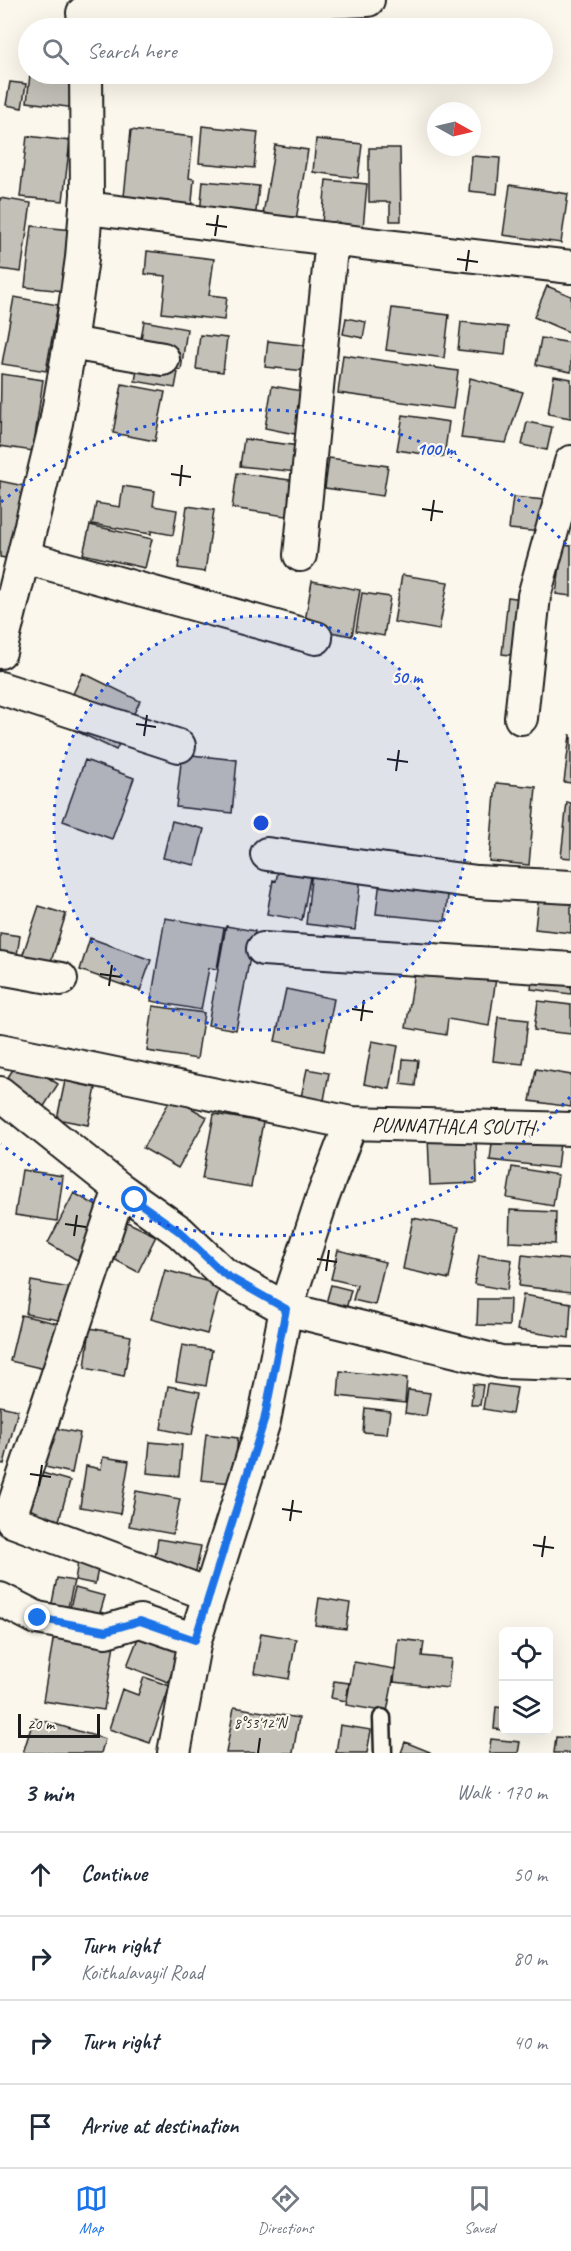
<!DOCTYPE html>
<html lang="en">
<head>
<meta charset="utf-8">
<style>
	:root { --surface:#fff; --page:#f2f2f3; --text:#1f2937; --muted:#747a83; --line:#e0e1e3; --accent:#1a73e8 }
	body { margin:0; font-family:Caveat,sans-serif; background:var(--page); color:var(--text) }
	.controls { position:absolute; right:18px; bottom:18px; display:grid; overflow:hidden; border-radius:9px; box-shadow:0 6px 24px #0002 }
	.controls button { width:54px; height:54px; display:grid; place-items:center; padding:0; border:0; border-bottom:2px solid var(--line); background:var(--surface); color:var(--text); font:30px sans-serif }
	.compass { position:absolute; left:427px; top:102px; width:54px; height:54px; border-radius:50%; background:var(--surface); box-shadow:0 6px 24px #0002; rotate:98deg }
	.scale { position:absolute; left:18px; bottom:15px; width:82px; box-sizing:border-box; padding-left:6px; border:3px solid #1c1c1c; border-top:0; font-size:16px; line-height:21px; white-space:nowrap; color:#1c1c1c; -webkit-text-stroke:4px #fbf7ec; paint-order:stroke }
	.stop { position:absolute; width:18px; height:18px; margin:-14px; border:4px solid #1a73e8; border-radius:50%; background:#fff }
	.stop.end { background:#1a73e8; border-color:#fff; box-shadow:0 2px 6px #0008 }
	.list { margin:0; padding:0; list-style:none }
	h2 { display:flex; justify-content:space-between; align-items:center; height:78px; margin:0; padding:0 24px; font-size:26px }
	h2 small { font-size:20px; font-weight:400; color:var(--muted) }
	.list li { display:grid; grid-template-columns:39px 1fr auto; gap:18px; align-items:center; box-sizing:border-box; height:84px; padding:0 24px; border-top:2px solid var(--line) }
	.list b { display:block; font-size:22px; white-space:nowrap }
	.list p { margin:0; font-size:20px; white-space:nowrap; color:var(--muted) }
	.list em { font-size:20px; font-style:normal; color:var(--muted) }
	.icon { flex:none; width:33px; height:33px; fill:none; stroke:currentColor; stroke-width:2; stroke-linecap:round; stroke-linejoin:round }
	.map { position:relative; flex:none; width:571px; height:1753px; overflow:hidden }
	.search { position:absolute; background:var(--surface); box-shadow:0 6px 24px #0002; left:18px; right:18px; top:18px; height:66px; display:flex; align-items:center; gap:15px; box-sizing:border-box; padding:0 21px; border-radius:33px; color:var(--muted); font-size:22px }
	.sheet { height:414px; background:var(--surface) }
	nav { display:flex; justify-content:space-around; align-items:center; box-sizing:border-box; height:84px; border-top:2px solid var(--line); background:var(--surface); font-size:16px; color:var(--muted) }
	nav a { display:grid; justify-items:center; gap:3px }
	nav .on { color:var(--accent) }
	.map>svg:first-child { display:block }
	.building { fill:#c3c0b8; stroke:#1c1c1c; stroke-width:1.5 }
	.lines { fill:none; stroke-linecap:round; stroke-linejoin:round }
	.service-casing { stroke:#1c1c1c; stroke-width:21 }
	.minor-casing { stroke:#1c1c1c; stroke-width:36 }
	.service { stroke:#fbf7ec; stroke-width:16 }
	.minor { stroke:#fbf7ec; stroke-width:32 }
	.route { stroke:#1a73e8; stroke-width:8 }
	.ticks { fill:none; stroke:#1c1c1c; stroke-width:2 }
	.ring { fill:none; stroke:#1d4ed8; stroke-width:3; stroke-dasharray:3 6 }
	.labels { text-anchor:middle; stroke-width:4.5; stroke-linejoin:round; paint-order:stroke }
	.street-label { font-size:21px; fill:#1c1c1c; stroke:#fbf7ec }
	.ticks-label { font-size:15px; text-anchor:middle; fill:#1c1c1c; stroke:#fbf7ec; stroke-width:4.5; stroke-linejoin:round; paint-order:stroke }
	.centre { fill:#1d4ed8; stroke:#fbf7ec; stroke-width:3 }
	.ring-label { font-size:18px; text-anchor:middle; font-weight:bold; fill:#1d4ed8; stroke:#fbf7ec; stroke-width:4.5; stroke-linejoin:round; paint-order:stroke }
</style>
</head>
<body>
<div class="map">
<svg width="571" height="1753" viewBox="0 0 571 1753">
	<rect width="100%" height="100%" fill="#fbf7ec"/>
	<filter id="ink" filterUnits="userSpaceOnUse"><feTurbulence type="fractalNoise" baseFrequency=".0167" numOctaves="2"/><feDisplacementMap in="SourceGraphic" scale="12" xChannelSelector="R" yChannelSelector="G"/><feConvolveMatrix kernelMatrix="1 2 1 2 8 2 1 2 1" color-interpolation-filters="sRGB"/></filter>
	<g filter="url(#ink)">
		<!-- building -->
		<path class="building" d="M 30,74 L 80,74 L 76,108 L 27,102 Z
			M 10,82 L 26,84 L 22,108 L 6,105 Z
			M 202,126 L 258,132 L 254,168 L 199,163 Z
			M 131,130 L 193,137 L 189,178 L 194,179 L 191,213 L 123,206 Z
			M 27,136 L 70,141 L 63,201 L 20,197 Z
			M 316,139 L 362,144 L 358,178 L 313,172 Z
			M 275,145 L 308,150 L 295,226 L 262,220 Z
			M 369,148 L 400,148 L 401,221 L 390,221 L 390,202 L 369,202 Z
			M 472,156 L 500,158 L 497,194 L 469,191 Z
			M 326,180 L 367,184 L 363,228 L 322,223 Z
			M 203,181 L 259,186 L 255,220 L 200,214 Z
			M 510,185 L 568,194 L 561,243 L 503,235 Z
			M 0,198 L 31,203 L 21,272 L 0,269 Z
			M 32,226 L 73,230 L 65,291 L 25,287 Z
			M 147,251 L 214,259 L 209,295 L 227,297 L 224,320 L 162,313 L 166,276 L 145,274 Z
			M 547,286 L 571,296 L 571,333 L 534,317 Z
			M 14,297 L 58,305 L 46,371 L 2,364 Z
			M 392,308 L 449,315 L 444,358 L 386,350 Z
			M 346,318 L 366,322 L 363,338 L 343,334 Z
			M 144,321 L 187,329 L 181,370 L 137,363 Z
			M 461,322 L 508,327 L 505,355 L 458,350 Z
			M 200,335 L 227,338 L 223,372 L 196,369 Z
			M 541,338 L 571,343 L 571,372 L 536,365 Z
			M 268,341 L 319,347 L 316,372 L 265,367 Z
			M 343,355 L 458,371 L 453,409 L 338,393 Z
			M 138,365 L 178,372 L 175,388 L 135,381 Z
			M 1,374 L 43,380 L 33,451 L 0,446 Z
			M 554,376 L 571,379 L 571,418 L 548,414 Z
			M 470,378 L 523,392 L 506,443 L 461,438 Z
			M 122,384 L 165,392 L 155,441 L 113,433 Z
			M 272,386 L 308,392 L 300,435 L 265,428 Z
			M 403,415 L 449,422 L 444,457 L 397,450 Z
			M 527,422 L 552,427 L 547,450 L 522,445 Z
			M 244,439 L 300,446 L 297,472 L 240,466 Z
			M 329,458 L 388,466 L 383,496 L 325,488 Z
			M 237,473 L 297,481 L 292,517 L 232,508 Z
			M 0,481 L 29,487 L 17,560 L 0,557 Z
			M 123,486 L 155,491 L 153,506 L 177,510 L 173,535 L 151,531 L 151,534 L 92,524 L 96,503 L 120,507 Z
			M 513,497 L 545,500 L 542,532 L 509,529 Z
			M 187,506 L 214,510 L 205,572 L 178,568 Z
			M 90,525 L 152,539 L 145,568 L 83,554 Z
			M 563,545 L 571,546 L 571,596 L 556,594 Z
			M 402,575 L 448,582 L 439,630 L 394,622 Z
			M 312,581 L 360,590 L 352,636 L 304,627 Z
			M 362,593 L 390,597 L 384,636 L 356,631 Z
			M 508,597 L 544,602 L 537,658 L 502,654 Z
			M 83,673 L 140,701 L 116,750 L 59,723 Z
			M 570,735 L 571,735 L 571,783 L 564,782 Z
			M 182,754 L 237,760 L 232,813 L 176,807 Z
			M 85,760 L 134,778 L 112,839 L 63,821 Z
			M 496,783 L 536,787 L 529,865 L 489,861 Z
			M 567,802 L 571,803 L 571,858 L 561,857 Z
			M 172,821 L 204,829 L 195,865 L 163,858 Z
			M 278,871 L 310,877 L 302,920 L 267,914 L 273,880 L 276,881 Z
			M 312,871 L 361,876 L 355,930 L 306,924 Z
			M 380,880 L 449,887 L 445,921 L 376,914 Z
			M 539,893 L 571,896 L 571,933 L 535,929 Z
			M 39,906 L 66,914 L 48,971 L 20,963 Z
			M 165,918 L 224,928 L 217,969 L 209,968 L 201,1010 L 151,1001 Z
			M 226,926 L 255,931 L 236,1030 L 208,1025 Z
			M 0,933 L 20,936 L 16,961 L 0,958 Z
			M 90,938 L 151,960 L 140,991 L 80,970 Z
			M 416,965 L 496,978 L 489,1026 L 448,1019 L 446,1035 L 406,1028 Z
			M 571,965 L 571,994 L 531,989 L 532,981 Z
			M 286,989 L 334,999 L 324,1051 L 275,1041 Z
			M 538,1001 L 571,1005 L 571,1034 L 534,1030 Z
			M 153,1006 L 204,1013 L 197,1059 L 147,1051 Z
			M 498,1017 L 528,1020 L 523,1064 L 493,1061 Z
			M 372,1041 L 398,1046 L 390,1089 L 364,1084 Z
			M 20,1059 L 58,1084 L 43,1108 L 4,1083 Z
			M 403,1059 L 418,1060 L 415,1086 L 401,1084 Z
			M 307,1069 L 329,1073 L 323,1106 L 300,1102 Z
			M 536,1069 L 571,1075 L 571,1107 L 530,1101 Z
			M 65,1081 L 96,1088 L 88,1125 L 57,1119 Z
			M 172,1097 L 207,1117 L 178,1168 L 143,1148 Z
			M 214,1114 L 263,1122 L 251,1187 L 202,1179 Z
			M 494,1127 L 561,1134 L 557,1168 L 490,1160 Z
			M 476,1135 L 477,1183 L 430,1185 L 428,1137 Z
			M 512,1167 L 558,1175 L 553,1206 L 507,1198 Z
			M 22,1170 L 63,1176 L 57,1221 L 15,1215 Z
			M 74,1193 L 104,1210 L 77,1260 L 48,1243 Z
			M 510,1210 L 556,1212 L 555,1244 L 509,1242 Z
			M 413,1218 L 459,1227 L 449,1279 L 403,1269 Z
			M 123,1220 L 156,1236 L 138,1272 L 106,1255 Z
			M 338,1250 L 385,1262 L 375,1305 L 353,1300 L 357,1285 L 331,1279 Z
			M 479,1255 L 512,1260 L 507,1290 L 474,1284 Z
			M 522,1255 L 571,1260 L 571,1292 L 519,1286 Z
			M 165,1270 L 220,1285 L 207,1334 L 151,1319 Z
			M 31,1281 L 70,1288 L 64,1321 L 26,1314 Z
			M 331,1285 L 351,1290 L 346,1309 L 326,1303 Z
			M 523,1295 L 571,1303 L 569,1338 L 517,1330 Z
			M 478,1299 L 510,1299 L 509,1326 L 477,1325 Z
			M 21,1315 L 60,1324 L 49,1370 L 10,1361 Z
			M 90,1328 L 131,1336 L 124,1376 L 85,1368 Z
			M 182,1345 L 212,1350 L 206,1386 L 176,1381 Z
			M 340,1371 L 407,1378 L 405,1403 L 338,1396 Z
			M 473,1384 L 483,1385 L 480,1405 L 471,1405 Z
			M 487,1384 L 517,1388 L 512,1414 L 483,1409 Z
			M 168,1386 L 200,1392 L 192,1435 L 161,1429 Z
			M 408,1390 L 430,1393 L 426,1416 L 405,1413 Z
			M 0,1406 L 18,1410 L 4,1464 L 0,1463 Z
			M 365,1408 L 390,1411 L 387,1434 L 363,1432 Z
			M 53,1428 L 80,1433 L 72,1473 L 45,1467 Z
			M 206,1434 L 238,1438 L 233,1483 L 201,1480 Z
			M 150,1442 L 182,1445 L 179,1476 L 147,1473 Z
			M 103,1457 L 129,1461 L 120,1514 L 80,1507 L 86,1466 L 101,1469 Z
			M 39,1472 L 70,1481 L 58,1524 L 26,1516 Z
			M 136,1491 L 180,1499 L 173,1534 L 129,1526 Z
			M 158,1539 L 201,1546 L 196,1571 L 154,1564 Z
			M 79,1556 L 100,1559 L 95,1584 L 75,1580 Z
			M 57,1578 L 74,1581 L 66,1616 L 50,1613 Z
			M 75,1588 L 105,1596 L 96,1627 L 67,1619 Z
			M 319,1598 L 350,1603 L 346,1629 L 315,1625 Z
			M 55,1628 L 115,1637 L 104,1710 L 43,1701 Z
			M 142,1628 L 183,1645 L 168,1682 L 127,1666 Z
			M 261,1633 L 296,1639 L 289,1679 L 254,1673 Z
			M 398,1639 L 424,1642 L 422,1656 L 451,1659 L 448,1688 L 394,1682 Z
			M 354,1662 L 395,1669 L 387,1712 L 346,1705 Z
			M 144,1677 L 170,1686 L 150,1743 L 109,1729 L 122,1689 L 138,1695 Z
			M 334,1681 L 349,1683 L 346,1701 L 331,1698 Z
			M 234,1707 L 299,1718 L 293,1753 L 226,1753 Z
			M 496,1707 L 504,1708 L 504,1730 L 494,1729 Z
			M 34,1718 L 105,1739 L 101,1753 L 23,1753 Z
			M 340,1725 L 371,1730 L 367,1753 L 336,1753 Z
			M 556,1737 L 571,1738 L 571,1753 L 554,1753 Z
			M 491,1739 L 520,1742 L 518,1753 L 489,1753 Z
			M 405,1742 L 430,1752 L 429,1753 L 401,1753 Z"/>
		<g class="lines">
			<!-- service casing -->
			<g class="service-casing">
				<path id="service" d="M 382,1718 L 383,1753"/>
			</g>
			<!-- minor casing -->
			<g class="minor-casing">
				<path id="minor" d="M 83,13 L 368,0
					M 87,208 L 378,245 L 571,267
					M 70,343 L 163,359
					M 300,555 L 332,239
					M 24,557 L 316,638
					M 0,652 L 56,423 L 70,343 L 82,258 L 87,195 L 86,74
					M 0,688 L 179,746
					M 521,718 L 534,596 L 571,462
					M 267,854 L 477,882 L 571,887
					M 263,949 L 571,969
					M 0,968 L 61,979
					M 0,1050 L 351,1123
					M 0,1093 L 120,1189 L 180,1232 L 224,1274 L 286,1309 L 501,1362 L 571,1364
					M 120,1189 L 13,1508 L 12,1521 L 208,1594
					M 0,1599 L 37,1618 L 106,1631 L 140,1621 L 195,1640
					M 174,1753 L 195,1640 L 264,1421 L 286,1309 L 322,1199 L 351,1123 L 571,1129"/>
			</g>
			<!-- service -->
			<use href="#service" class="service"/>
			<!-- minor -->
			<use href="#minor" class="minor"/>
		</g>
	</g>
	<g class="lines" filter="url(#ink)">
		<!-- route -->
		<path class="route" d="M 38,1618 L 106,1631 L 140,1621 L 195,1640 L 264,1421 L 286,1309 L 224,1274 L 180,1232 L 135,1200"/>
	</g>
	<!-- ticks -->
	<path class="ticks" d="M 206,224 L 227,227M 215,236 L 218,215M 457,259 L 478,262M 466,271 L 469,250M 171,474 L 191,477M 180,486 L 182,465M 422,509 L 443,512M 431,521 L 434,500M 136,724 L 156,727M 144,736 L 147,715M 387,759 L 408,762M 396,771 L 399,750M 100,974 L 121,977M 109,986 L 112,965M 352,1009 L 373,1012M 361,1021 L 364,1000M 65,1224 L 86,1227M 74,1236 L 77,1215M 317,1259 L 337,1262M 326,1271 L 329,1250M 30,1474 L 51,1477M 39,1486 L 42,1465M 282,1509 L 302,1512M 290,1521 L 293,1500M 533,1545 L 554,1548M 542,1557 L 545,1536M 258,1753 L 260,1738"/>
	<!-- distance rings -->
	<circle cx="261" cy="823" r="207" fill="#1d4ed8" fill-opacity=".12"/>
	<g class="ring">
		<circle cx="261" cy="823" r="207"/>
		<path d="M570 1097A413 413 0 0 1 1 1144M1 502A413 413 0 0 1 570 549"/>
	</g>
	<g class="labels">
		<!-- street labels -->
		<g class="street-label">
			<text transform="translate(453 1126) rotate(1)" y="7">PUNNATHALA SOUTH</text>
		</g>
	</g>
	<g class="ticks-label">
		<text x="260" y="1728">8°53'12"N</text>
	</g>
	<circle cx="261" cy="823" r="9" class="centre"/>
	<g class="ring-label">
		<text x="436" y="455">100 m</text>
		<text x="407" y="683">50 m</text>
	</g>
</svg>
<div class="controls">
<button><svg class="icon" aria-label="locate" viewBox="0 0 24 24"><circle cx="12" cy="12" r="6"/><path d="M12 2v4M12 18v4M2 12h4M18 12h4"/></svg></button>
<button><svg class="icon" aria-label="layers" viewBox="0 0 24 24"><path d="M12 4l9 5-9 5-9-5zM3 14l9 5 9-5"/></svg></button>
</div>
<svg class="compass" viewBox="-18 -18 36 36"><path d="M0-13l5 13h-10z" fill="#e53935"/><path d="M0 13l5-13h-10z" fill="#747a83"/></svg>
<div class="scale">20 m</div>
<div class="stop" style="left:135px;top:1200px"></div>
<div class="stop end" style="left:38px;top:1618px"></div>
<div class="search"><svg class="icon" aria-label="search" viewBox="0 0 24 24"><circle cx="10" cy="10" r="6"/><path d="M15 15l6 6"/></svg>Search here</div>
</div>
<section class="sheet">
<h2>3 min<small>Walk · 170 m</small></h2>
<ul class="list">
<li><svg class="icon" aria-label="ahead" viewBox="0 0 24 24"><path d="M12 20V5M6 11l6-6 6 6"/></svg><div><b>Continue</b></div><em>50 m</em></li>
<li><svg class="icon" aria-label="right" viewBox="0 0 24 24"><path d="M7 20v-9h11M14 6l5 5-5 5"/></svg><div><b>Turn right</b><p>Koithalavayil Road</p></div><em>80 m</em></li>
<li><svg class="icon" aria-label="right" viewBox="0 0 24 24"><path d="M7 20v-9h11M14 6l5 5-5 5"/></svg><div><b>Turn right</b></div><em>40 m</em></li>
<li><svg class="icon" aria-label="arrive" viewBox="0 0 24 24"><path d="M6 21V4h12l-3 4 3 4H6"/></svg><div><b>Arrive at destination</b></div></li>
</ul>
</section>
<nav>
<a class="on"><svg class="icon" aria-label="map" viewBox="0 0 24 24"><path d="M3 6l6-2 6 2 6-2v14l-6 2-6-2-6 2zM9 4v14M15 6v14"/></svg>Map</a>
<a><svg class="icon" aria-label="directions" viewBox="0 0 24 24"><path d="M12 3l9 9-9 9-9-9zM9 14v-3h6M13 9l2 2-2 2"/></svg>Directions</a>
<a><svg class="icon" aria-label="saved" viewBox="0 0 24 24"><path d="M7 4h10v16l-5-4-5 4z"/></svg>Saved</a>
</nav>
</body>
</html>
